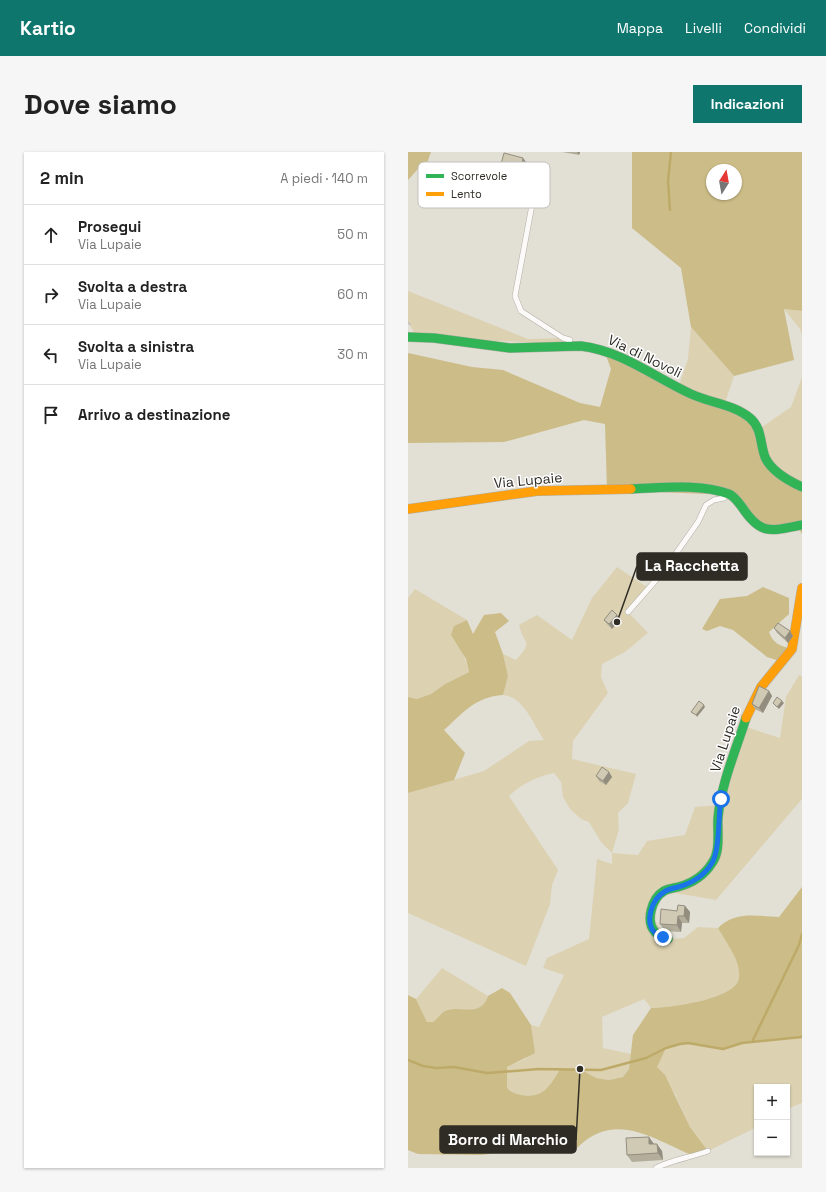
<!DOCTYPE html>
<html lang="it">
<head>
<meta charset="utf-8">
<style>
	:root { --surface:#fff; --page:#f6f6f6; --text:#222; --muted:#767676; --line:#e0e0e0; --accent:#0f766e }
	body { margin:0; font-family:"Space Grotesk",sans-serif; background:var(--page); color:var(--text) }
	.controls { position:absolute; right:12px; bottom:12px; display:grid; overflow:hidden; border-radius:0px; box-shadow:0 1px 3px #0004 }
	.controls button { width:36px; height:36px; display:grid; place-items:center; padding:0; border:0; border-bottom:1px solid var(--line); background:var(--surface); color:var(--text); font:20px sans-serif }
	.compass { position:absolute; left:298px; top:12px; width:36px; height:36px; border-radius:50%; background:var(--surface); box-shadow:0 1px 3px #0004; rotate:11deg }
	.stop { position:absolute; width:12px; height:12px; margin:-9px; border:3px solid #1a73e8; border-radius:50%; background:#fff }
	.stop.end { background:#1a73e8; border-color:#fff; box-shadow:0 1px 4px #0008 }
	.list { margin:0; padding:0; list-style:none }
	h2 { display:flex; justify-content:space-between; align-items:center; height:52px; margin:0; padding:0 16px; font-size:17px }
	h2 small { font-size:13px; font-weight:400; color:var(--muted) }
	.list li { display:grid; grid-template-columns:26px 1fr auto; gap:12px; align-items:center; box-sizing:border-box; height:60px; padding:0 16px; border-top:1px solid var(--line) }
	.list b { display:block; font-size:15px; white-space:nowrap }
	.list p { margin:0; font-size:13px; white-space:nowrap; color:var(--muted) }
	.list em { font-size:13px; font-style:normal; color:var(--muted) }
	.icon { flex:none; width:22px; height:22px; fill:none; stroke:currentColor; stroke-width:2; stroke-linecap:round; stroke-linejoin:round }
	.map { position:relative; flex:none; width:394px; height:1016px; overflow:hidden; border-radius:0px }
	header { display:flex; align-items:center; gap:24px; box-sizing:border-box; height:56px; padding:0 20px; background:var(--accent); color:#fff }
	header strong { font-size:19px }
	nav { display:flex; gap:22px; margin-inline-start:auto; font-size:14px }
	.intro { display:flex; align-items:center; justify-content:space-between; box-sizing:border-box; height:96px; padding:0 24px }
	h1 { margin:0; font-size:28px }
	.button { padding:10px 18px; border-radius:0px; background:var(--accent); color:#fff; font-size:14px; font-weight:700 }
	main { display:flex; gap:24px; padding:0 24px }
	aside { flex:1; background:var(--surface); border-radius:0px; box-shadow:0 1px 3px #0004 }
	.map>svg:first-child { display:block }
	.green { fill:#dcd2b2 }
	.forest { fill:#ccbc87; fill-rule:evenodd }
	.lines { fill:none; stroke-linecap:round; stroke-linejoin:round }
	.stream { stroke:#beaa68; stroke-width:2.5 }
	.lane-casing { stroke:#b0ada5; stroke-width:6 }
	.fast-casing { stroke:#b0ada5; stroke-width:10 }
	.slow-casing { stroke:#b0ada5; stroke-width:10 }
	.path { stroke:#c3c1be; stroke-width:1.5; stroke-dasharray:4 2; stroke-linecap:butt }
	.lane { stroke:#fbfaf9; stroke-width:5 }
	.fast { stroke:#30b455; stroke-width:9 }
	.slow { stroke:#ff9f0a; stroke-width:9 }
	.wall { fill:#b3ae9b }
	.shaded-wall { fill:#928d7e }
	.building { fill:#d0cab4; stroke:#928d7e }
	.route { stroke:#1a73e8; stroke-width:5 }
	.labels { text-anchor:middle; stroke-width:3; stroke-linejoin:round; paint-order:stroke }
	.street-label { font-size:14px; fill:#2f2c25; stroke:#fff }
	.key { fill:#fff; stroke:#c1c0be; stroke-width:1 }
	.key-label { font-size:11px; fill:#2f2c25 }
	.leader { fill:none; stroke:#2f2c25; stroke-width:1.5 }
	.callout-dot { fill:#2f2c25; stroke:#fff; stroke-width:1.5 }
	.callout { fill:#2f2c25; stroke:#2f2c25; stroke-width:1.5 }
	.callout-label { font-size:15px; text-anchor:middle; font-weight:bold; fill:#fff }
</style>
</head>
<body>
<header>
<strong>Kartio</strong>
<nav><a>Mappa</a><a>Livelli</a><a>Condividi</a></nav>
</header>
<div class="intro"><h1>Dove siamo</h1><a class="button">Indicazioni</a></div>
<main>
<aside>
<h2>2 min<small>A piedi · 140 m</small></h2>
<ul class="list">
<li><svg class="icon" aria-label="ahead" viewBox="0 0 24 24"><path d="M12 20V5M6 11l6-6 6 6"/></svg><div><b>Prosegui</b><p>Via Lupaie</p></div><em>50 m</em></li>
<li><svg class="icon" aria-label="right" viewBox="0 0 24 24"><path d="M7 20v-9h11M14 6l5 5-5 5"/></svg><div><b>Svolta a destra</b><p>Via Lupaie</p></div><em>60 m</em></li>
<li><svg class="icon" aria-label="left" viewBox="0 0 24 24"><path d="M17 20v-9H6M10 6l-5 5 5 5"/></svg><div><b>Svolta a sinistra</b><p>Via Lupaie</p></div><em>30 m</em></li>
<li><svg class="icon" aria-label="arrive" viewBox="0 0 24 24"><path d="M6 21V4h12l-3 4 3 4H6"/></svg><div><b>Arrivo a destinazione</b></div></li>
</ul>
</aside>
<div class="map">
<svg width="394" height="1016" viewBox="0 0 394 1016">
	<rect width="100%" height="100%" fill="#e2dfd5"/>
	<!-- green -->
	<path class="green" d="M 0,139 L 120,187 L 155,186 L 179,193 L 9,185 L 0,170 Z
		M 376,157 L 394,159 L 394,183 L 392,177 Z
		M 283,175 L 326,224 L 316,254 L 270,236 L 280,207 Z
		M 394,225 L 394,335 L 364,314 L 351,277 L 383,255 Z
		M 209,415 L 242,437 L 220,460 L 240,481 L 217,500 L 194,512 L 193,525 L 200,541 L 165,589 L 164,607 L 228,622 L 220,651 L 210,661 L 211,677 L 204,701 L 230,703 L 239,689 L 277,683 L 287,655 L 312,653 L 335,574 L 372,586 L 378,545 L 391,523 L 394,524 L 394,647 L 308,748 L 256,739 L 243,763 L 260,787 L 276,786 L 290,775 L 310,776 C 318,791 333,808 331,826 C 329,847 261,856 243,856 L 236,847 L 194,865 L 195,896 L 223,902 L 221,917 L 215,925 L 201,928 L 188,926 L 172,917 L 152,917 C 142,934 135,947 113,943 C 107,941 104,941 99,936 L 99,915 L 117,907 L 126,897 L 123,873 L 131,875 L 156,823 L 135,816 L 139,806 L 181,787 L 189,707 L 204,712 L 204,701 L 193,690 L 181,670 L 173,667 L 162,657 L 155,645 L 153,630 L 146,621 C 130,624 113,632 101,644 L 150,718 L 144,733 L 142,752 L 118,814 L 0,761 L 0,641 L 76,619 L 121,589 L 136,588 C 125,572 116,545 95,543 L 100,524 L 95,502 L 108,508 C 126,488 116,494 111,473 L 129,463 L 164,488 L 184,446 Z
		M 7,437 L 59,468 L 46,474 C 50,490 57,504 61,520 L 37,532 L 23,542 L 9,547 L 0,545 L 0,446 Z
		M 34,816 L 80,844 C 72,867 52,852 37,859 C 33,861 29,867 25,870 L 19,870 L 8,847 Z
		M 394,885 L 394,951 L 379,957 L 379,935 L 349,935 L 349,975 L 300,999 L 282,975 L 267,942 L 248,915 L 258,896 L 280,891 L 315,897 L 334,891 Z"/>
	<!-- forest -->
	<path class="forest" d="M 0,0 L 23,0 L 18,14 L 9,18 L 0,28 Z
		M 224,0 L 394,0 L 394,159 L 376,157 L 386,208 L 326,224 L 283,175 L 273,116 L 224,76 ZM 304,18 L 328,18 L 328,42 L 304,42 Z
		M 196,198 L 343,267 L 358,306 L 394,335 L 394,382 L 389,374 L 355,377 L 323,343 L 199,338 L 197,272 L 176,268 L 96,290 L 0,291 L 0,201 L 64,215 L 95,218 L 172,251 L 192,255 L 203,217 Z
		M 355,435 L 381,446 L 381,462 L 361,480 C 365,492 373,494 384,497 L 375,510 L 359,505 L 325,478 L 312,474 L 299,479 L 294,477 L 312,447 L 339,444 Z
		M 93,461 L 101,469 L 87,480 L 95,502 L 100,524 L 95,543 C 67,545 56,560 36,578 L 57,601 L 46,628 L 0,641 L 0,545 L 9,547 L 23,542 L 37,532 L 61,520 L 58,507 L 43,483 L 46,474 L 59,468 L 65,482 L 76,463 Z
		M 394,735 L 394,885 L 334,891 L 315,897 L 280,891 L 258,896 L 249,915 L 257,923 L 282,975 L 300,999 L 286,1004 C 247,988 207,957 169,996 L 142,994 L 73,1003 L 10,1002 L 0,998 L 0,843 L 8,847 L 19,870 L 25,870 C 29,867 33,861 37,859 C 52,852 72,867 80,844 L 94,836 L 102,841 L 123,873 L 127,901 L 99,915 L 99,936 C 104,941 107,941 113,943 C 135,947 142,934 152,917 L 172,917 L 188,926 L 201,928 L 215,925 L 221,917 L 225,883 L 243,856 C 261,856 329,847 331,826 C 333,808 318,791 310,776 C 327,759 348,764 371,765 Z"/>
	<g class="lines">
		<!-- stream -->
		<path class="stream" d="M 262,58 L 260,29 L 263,0
			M 344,890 L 391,793 L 394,782
			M 0,908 L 15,914 L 28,916 L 46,915 L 79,921 L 131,917 L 193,918 L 238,906 L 258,896 L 272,892 L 280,891 L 315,897 L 334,891 L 394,885"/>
		<!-- lane casing -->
		<g class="lane-casing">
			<path id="lane" d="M 124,53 L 107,144 L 113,159 L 155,186 L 162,188
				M 220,460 L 255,420 L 290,370 L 298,353 L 306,348 L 316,346
				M 248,1016 C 266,1007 281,1006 300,999"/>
		</g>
		<!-- fast casing -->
		<g class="fast-casing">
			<path id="fast" d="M 0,185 L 26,186 L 102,196 L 173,194 C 214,199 246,225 283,242 C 302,251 325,252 342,266 C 354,276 352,292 357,305 C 363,319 381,329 394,335
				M 223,337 C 255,336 291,331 321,342 C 326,344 331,351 334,355 C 353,384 363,379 394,373
				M 260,787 C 256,785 249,783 247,780 C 237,769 244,746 256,739 C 260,737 266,736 270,735 C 285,731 296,724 304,711 C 313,699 309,680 310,666 C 313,632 328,598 338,566"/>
		</g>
		<!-- slow casing -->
		<g class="slow-casing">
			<path id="slow" d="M 0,357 L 129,339 L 223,337
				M 338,566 L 353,535 L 384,497 L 394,436"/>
		</g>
		<!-- path -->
		<path class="path" d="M 0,170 L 3,174"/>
		<!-- lane -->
		<use href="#lane" class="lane"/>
		<!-- fast -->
		<use href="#fast" class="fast"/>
		<!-- slow -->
		<use href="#slow" class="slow"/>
	</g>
	<!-- wall -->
	<path class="wall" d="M 154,0 L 172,0 L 171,3 Z
		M 119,11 L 115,25 L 96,20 L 92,16 Z
		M 209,463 L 212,467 L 204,477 L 199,472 L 196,468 Z
		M 366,476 L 382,479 L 385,484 L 380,491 L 369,481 Z
		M 361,539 L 364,544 L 355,561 L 347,557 L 344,552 Z
		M 201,620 L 204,625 L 198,633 L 191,629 L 188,624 Z
		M 277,754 L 282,760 L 281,771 L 274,771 L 273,780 L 257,779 L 252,772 Z
		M 246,992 L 254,999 L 255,1008 L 224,1010 L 219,1003 Z"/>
	<!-- shaded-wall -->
	<path class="shaded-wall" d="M 169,0 L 172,0 L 171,3 Z
		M 115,6 L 119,11 L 115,25 L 112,21 Z
		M 209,463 L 212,467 L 204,477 L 201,472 Z
		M 382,479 L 385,484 L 380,491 L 377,486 Z
		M 361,539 L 364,544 L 355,561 L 351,556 Z
		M 374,549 L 376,551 L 371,557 L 369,555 Z
		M 296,553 L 297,555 L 289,565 L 288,563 Z
		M 201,620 L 204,625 L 198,633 L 195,629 Z
		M 277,754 L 282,760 L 281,771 L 276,764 Z
		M 270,764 L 274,771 L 273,780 L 269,773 Z
		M 241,985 L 246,992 L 241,992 Z
		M 249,992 L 254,999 L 255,1008 L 250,1001 Z"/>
	<!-- building -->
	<path class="building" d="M 96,1 L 115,6 L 112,21 L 92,16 Z
		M 204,458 L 209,463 L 201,472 L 196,468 Z
		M 370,471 L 382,479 L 377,486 L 366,476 Z
		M 351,534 L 361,539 L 351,556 L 344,552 Z
		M 369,545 L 374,549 L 369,555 L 365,551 Z
		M 291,549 L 296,553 L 288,563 L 283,560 Z
		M 194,615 L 201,620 L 195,629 L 188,624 Z
		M 270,753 L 277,754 L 276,764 L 270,764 L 269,773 L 252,772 L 253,757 L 269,759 Z
		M 241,985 L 241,992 L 249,992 L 250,1001 L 219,1003 L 218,986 Z"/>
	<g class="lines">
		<!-- route -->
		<path class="route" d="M 255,785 C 253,784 249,783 247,781 C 236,770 244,747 256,740 C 260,737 266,736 270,735 C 285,731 296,724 304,711 C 312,698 310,664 313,647"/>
	</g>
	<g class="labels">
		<!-- street labels -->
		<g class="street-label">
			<text transform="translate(237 204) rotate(26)" y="5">Via di Novoli</text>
			<text transform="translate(120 328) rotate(-5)" y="5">Via Lupaie</text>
			<text transform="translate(317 587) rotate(-72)" y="5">Via Lupaie</text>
		</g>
	</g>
	<!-- legend -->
	<rect x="10" y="10" width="132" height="46" rx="6" class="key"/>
	<rect x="18" y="22" width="18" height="4" fill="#30b455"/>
	<rect x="18" y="40" width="18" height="4" fill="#ff9f0a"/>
	<g class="key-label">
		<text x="43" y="28">Scorrevole</text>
		<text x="43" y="46">Lento</text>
	</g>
	<!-- callouts -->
	<path class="leader" d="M209 470L229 414M172 917L168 988"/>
	<g class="callout-dot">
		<circle cx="209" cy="470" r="4"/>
		<circle cx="172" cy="917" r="4"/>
	</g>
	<g class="callout">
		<rect x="229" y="401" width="110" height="27" rx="4"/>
		<rect x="32" y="974" width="136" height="27" rx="4"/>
	</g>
	<g class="callout-label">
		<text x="284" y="419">La Racchetta</text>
		<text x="100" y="993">Borro di Marchio</text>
	</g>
</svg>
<div class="controls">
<button>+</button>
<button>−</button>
</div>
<svg class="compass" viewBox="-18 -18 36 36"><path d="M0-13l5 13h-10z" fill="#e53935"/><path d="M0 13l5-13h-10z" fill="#767676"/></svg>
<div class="stop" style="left:313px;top:647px"></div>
<div class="stop end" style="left:255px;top:785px"></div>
</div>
</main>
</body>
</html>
